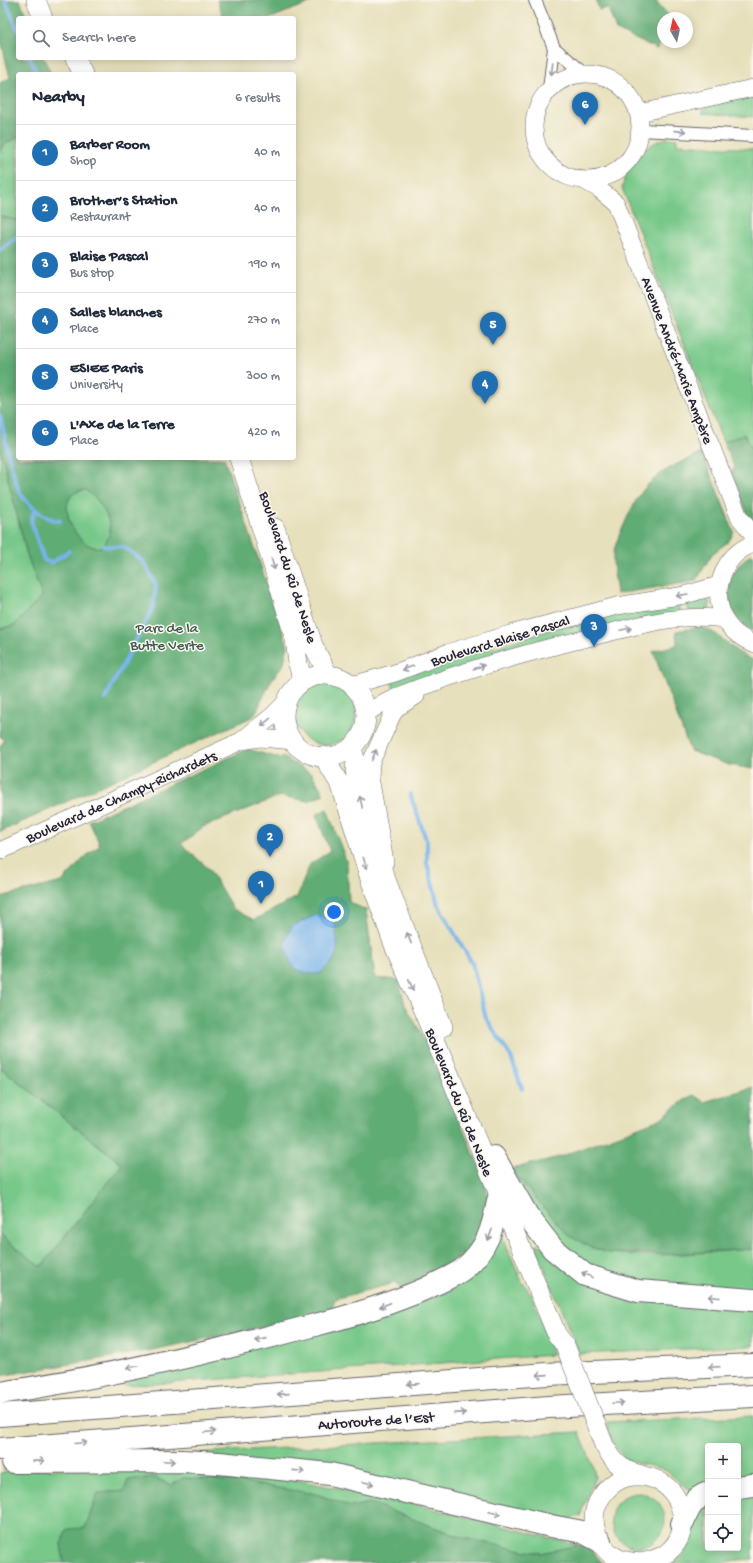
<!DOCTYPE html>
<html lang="en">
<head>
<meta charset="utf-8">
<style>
	:root { --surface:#fff; --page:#f2f2f3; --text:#1f2937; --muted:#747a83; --line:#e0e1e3; --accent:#1f6fb2 }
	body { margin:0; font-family:"Gochi Hand",sans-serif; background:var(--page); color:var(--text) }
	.controls { position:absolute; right:12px; bottom:12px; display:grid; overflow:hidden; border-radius:4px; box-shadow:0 2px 10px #0003 }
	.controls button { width:36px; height:36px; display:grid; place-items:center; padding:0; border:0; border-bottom:1px solid var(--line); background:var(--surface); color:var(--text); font:20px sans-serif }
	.compass { position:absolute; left:657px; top:12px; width:36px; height:36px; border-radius:50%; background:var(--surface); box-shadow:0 2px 10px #0003; rotate:351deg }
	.you { position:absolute; left:334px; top:912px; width:14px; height:14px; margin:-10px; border:3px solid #fff; border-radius:50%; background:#1a73e8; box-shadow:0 0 0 6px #1a73e833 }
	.badge { display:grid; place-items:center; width:26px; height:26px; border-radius:50%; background:var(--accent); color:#fff; font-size:13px; font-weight:700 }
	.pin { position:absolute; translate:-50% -33px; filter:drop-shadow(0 1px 2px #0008) }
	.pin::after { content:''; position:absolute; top:21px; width:14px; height:12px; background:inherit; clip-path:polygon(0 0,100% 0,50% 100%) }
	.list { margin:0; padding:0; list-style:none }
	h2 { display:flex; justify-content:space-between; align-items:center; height:52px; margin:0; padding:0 16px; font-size:17px }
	h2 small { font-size:13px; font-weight:400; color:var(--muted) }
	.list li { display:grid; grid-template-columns:26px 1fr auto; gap:12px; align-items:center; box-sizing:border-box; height:56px; padding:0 16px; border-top:1px solid var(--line) }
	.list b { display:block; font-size:15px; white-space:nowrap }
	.list p { margin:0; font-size:13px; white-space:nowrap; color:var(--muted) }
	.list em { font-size:13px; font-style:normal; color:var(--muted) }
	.icon { flex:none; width:22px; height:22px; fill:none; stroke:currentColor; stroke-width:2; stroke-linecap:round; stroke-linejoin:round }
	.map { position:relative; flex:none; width:753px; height:1563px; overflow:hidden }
	.search { position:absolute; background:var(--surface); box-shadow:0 2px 10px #0003; left:16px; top:16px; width:280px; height:44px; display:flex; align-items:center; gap:10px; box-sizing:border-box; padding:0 14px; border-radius:4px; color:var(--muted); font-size:15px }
	.panel { position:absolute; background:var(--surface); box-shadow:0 2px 10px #0003; left:16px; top:72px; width:280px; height:388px; border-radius:4px }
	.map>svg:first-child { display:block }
	.green { fill:#77c889; stroke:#4c7562 }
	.forest { fill:#61ac75; stroke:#426758; fill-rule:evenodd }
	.water { fill:#7bb5ec; stroke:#4e6c94 }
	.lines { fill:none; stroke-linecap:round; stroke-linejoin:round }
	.stream { stroke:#7bb5ec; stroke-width:4 }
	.street-casing { stroke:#676468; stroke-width:14 }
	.secondary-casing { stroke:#676468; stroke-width:18 }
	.primary-casing { stroke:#676468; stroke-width:20 }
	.highway-casing { stroke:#676468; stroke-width:24 }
	.street { stroke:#fff; stroke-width:12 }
	.secondary { stroke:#fff; stroke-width:17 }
	.primary { stroke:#fff; stroke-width:19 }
	.highway { stroke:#fff; stroke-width:22 }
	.primary-bridge-casing { stroke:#676468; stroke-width:20; stroke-linecap:butt }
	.primary-bridge { stroke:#fff; stroke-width:19 }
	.oneway { stroke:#9c9ca7 }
	.labels { text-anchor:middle; stroke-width:3; stroke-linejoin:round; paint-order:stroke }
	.street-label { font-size:15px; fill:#22223b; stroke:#fbf7ec }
	.park-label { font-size:15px; fill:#405c56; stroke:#fbf7ec }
</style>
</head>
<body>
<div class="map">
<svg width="753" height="1563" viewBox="0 0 753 1563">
	<rect width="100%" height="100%" fill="#fbf7ec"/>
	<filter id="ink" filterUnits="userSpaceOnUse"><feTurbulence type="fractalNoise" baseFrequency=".025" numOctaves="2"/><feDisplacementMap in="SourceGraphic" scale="8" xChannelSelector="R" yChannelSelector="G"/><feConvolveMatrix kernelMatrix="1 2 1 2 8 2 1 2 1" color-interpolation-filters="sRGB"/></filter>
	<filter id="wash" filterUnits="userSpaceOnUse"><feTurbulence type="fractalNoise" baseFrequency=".012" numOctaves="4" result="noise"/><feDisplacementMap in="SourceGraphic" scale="16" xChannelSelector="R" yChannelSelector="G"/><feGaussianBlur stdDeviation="0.9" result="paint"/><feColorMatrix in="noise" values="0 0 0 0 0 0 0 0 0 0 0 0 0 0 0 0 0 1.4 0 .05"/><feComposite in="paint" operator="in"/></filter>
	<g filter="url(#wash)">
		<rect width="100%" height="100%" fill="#e7e0bc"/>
		<!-- green -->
		<path class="green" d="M 753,97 L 753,117 L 702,113 L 704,107 Z
			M 18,137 L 18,218 L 16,220 L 0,216 L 0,151 L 2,146 Z
			M 668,138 L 677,139 L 677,144 L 753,149 L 753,452 L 744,434 L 723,442 L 622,188 C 628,165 644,143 668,138 Z
			M 0,447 L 27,555 L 42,596 L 15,625 L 0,629 Z
			M 85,490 C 97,496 109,515 110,528 C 111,534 106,541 104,546 C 79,558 46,493 85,490 Z
			M 706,598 L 710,602 L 709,609 L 689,612 L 687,601 Z
			M 679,602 L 680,613 L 395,691 L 391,681 L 414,672 L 563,626 Z
			M294 714a31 31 0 1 1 62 0a31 31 0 1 1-62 0Z
			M 0,1067 L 122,1164 L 41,1267 L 0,1235 Z
			M 511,1169 C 534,1196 556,1227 586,1245 C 618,1264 714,1251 753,1249 L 753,1294 L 656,1287 L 591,1268 L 556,1241 Z
			M 498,1234 L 502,1236 L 522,1282 L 531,1293 L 553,1355 L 154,1384 L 120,1385 L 122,1377 L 408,1308 L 455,1288 L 469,1275 Z
			M 539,1244 L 559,1263 L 753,1311 L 753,1346 L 579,1354 L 535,1245 Z
			M 753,1416 L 753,1479 L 738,1481 L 738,1446 L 708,1446 L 708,1487 C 702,1489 696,1491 690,1489 C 679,1485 673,1473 662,1469 C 650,1464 634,1466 624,1457 C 613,1447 610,1435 606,1422 Z
			M 579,1432 L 593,1466 L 595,1477 L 580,1516 L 570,1519 L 193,1453 Z
			M 47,1469 L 173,1469 L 291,1479 L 401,1501 L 579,1545 L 541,1553 L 521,1550 L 463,1538 L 370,1503 L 351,1507 L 316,1494 L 235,1481 L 183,1478 L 172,1485 L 152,1477 L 124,1491 L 98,1493 L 85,1528 L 61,1544 L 64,1563 L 0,1563 L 0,1473 Z
			M611 1520a27 27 0 1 1 54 0a27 27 0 1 1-54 0Z
			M 753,1496 L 753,1559 L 736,1560 L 723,1563 L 674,1563 C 691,1549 690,1537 696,1518 C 697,1512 704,1507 708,1503 L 708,1548 L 738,1548 L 738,1498 Z"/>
		<!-- forest -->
		<path class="forest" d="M 0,0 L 20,0 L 27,18 L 18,18 L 18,58 L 44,58 L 51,74 L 18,74 L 18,137 L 2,146 L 0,151 L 0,83 L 10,78 L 0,36 Z
			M 217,0 L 317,0 L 271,18 L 224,18 Z
			M 596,0 L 655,0 L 671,18 L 663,18 L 663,39 L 657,49 L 616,30 L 608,8 L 599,10 Z
			M 0,216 L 15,220 L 18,218 L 18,458 L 224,458 L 288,646 L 283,666 L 272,679 L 254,716 L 0,832 L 0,746 L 4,741 L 0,736 L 0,629 L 15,625 L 42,596 L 27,555 L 0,447 ZM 85,490 C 97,496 109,515 110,528 C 111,534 106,541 104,546 C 79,558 46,493 85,490 Z
			M 744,434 L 753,452 L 753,524 L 746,511 L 731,471 L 735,469 L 723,442 Z
			M 702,453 L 734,532 L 729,541 L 712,554 L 696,581 L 617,594 C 616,583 613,571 613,560 C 613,549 619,535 624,525 C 643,480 659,471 702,453 Z
			M 753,554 L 753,631 C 720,617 721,569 753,554 Z
			M 701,627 C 721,632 733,653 753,660 L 753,769 L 729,765 L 690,751 L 653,651 L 677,645 L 676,631 Z
			M 248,749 L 279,758 L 283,757 L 312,774 L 324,794 L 308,801 L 280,796 L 203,827 L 181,844 L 209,869 L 233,909 L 254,920 L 297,897 L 310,864 L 330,851 L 316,815 L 327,809 L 347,863 L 349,902 L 366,910 L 375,978 L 399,980 L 405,1005 L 419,1029 L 483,1175 L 492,1211 L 480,1239 L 453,1262 L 402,1289 L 394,1283 L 335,1299 L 331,1313 L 147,1351 L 0,1376 L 0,1235 L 41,1267 L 122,1164 L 0,1067 L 0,897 L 62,882 L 85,857 L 100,845 L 89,821 Z
			M 753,1087 L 753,1249 L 672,1254 L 608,1253 L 587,1245 L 571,1237 L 554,1219 L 511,1169 L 559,1157 L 660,1119 L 687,1098 L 694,1095 L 704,1102 Z
			M 152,1477 L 172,1485 L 183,1478 L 235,1481 L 316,1494 L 351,1507 L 370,1503 L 463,1538 L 521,1550 L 541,1553 L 579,1545 L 588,1547 L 603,1563 L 64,1563 L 61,1544 L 67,1529 L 85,1528 L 98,1493 L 124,1491 L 128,1480 Z"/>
		<!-- water -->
		<path class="water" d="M 316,915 L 334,921 C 339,950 342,955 319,974 C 291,973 292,968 284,943 L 292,926 Z"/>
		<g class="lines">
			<!-- stream -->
			<path class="stream" d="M 5,0 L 18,30
				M 30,58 L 37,74
				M 0,250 L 18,236
				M 0,416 C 6,439 9,465 18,488 C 23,502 46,520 60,521
				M 35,509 L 31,521 L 44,560 L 51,563 L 69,551
				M 104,546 L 124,547 L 143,561 L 156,585 L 153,608 L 105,699
				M 410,794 L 427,842 L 427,863 L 438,905 L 472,963 L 486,1018 L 511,1057 L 522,1089"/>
		</g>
	</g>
	<g filter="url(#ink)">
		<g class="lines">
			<!-- street casing -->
			<g class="street-casing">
				<path id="street" d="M 535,0 L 554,48 L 585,74
					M 549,89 L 554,48
					M 641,130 L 753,136"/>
			</g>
			<!-- secondary casing -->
			<g class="secondary-casing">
				<path id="secondary" d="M534 127a53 53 0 1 1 106 0a53 53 0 1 1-106 0Z
					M 639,113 L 753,88
					M 585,181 L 599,189 L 616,203 L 739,517 L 753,534
					M 753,544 C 723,555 711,590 724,618 C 730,631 742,638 753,644
					M 352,685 L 395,673 L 447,653 L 510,634 L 617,606 L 685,595 L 719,585
					M 366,713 C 376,708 384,701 395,697 C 460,671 528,652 596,636 C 636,626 683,612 724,619
					M 241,741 L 260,738 L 294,741
					M 0,851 L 241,741 L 271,717 L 288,700
					M 385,862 L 370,777 L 371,762 L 393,713 L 398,707 L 416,696"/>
			</g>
			<!-- primary casing -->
			<g class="primary-casing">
				<path id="primary" d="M 36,0 L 43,18
					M 75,58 L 83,74
					M 239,458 L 265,539 L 295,639 L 298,664 L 303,681
					M 275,528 L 313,645 L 328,675
					M284 716a41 41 0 1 1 82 0a41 41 0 1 1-82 0Z
					M 351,747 L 356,761 L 355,770 L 360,798 L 369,836 L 443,1027
					M 323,756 L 341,786 L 370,879 L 394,945 L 425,1015 L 557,1335 L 565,1345
					M 604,1445 C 614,1463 622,1471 642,1475
					M 641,1563 C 632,1562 625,1562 617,1558 C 596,1547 587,1517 601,1497 C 609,1485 621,1476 636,1476 C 677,1474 700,1527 667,1553 C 659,1559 650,1561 641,1563"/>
			</g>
			<!-- highway casing -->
			<g class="highway-casing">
				<path id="highway" d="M 494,1157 L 527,1215 L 553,1249 L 585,1275 L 638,1291 L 753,1300
					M 0,1393 C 103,1377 206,1354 307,1327 C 348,1317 388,1305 427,1288 C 439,1282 452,1277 462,1270 C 488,1250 493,1227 499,1197
					M 0,1415 L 547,1374 L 753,1365
					M 0,1449 L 549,1407 L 753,1396
					M 13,1462 L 182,1461 L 219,1463 L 330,1474 L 551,1526 L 583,1532 L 600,1541
					M 738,1487 L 753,1485
					M 682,1524 C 688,1510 693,1498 708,1493"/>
			</g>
			<!-- street -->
			<use href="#street" class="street"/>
			<!-- secondary -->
			<use href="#secondary" class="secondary"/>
			<!-- primary -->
			<use href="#primary" class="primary"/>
			<!-- highway -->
			<use href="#highway" class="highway"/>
			<!-- primary-bridge casing -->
			<g class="primary-bridge-casing">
				<path id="primary-bridge" d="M 565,1345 L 604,1445"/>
			</g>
			<!-- primary-bridge -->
			<use href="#primary-bridge" class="primary-bridge"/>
		</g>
		<!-- one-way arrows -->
		<defs><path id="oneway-shaft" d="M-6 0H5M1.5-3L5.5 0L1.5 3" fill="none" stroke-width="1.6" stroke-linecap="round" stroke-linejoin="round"/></defs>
		<g class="oneway">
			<use href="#oneway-shaft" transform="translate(552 69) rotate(97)"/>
			<use href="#oneway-shaft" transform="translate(680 131) rotate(4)"/>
			<use href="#oneway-shaft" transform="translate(273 564) rotate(73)"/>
			<use href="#oneway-shaft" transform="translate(682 595) rotate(170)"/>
			<use href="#oneway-shaft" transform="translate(626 629) rotate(-12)"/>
			<use href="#oneway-shaft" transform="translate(479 667) rotate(-19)"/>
			<use href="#oneway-shaft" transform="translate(408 668) rotate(159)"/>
			<use href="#oneway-shaft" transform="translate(266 722) rotate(141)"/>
			<use href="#oneway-shaft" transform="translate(374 755) rotate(-67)"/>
			<use href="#oneway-shaft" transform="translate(361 802) rotate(-103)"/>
			<use href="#oneway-shaft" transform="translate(365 863) rotate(73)"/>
			<use href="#oneway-shaft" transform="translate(409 938) rotate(-111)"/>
			<use href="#oneway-shaft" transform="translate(411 985) rotate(66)"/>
			<use href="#oneway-shaft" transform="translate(490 1235) rotate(110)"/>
			<use href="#oneway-shaft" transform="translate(587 1275) rotate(-154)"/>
			<use href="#oneway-shaft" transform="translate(714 1297) rotate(-175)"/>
			<use href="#oneway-shaft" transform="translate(385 1305) rotate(159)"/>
			<use href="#oneway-shaft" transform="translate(260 1339) rotate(167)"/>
			<use href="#oneway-shaft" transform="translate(133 1367) rotate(168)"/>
			<use href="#oneway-shaft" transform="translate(714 1367) rotate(178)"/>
			<use href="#oneway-shaft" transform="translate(542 1375) rotate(176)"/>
			<use href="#oneway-shaft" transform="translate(413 1384) rotate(176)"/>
			<use href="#oneway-shaft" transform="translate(283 1394) rotate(176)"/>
			<use href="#oneway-shaft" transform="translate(618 1403) rotate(-3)"/>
			<use href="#oneway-shaft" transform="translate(460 1413) rotate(-4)"/>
			<use href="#oneway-shaft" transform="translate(210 1432) rotate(-5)"/>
			<use href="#oneway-shaft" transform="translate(81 1443) rotate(-5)"/>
			<use href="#oneway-shaft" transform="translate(39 1461) rotate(-1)"/>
			<use href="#oneway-shaft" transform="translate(169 1461)"/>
			<use href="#oneway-shaft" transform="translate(299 1471) rotate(6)"/>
			<use href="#oneway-shaft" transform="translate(368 1483) rotate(14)"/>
			<use href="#oneway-shaft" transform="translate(495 1513) rotate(13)"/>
		</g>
	</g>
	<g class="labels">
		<!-- street labels -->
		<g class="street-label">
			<text transform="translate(678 360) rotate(69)" y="5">Avenue André-Marie Ampère</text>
			<text transform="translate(289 567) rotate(72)" y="5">Boulevard du Rû de Nesle</text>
			<text transform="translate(500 640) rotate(-17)" y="5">Boulevard Blaise Pascal</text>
			<text transform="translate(121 796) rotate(-24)" y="5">Boulevard de Champy-Richardets</text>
			<text transform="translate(460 1102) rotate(68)" y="5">Boulevard du Rû de Nesle</text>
			<text transform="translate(376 1420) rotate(-4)" y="5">Autoroute de l’Est</text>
		</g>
		<!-- park labels -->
		<g class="park-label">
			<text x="167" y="632">Parc de la<tspan x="167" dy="17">Butte Verte</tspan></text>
		</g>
	</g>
</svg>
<div class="controls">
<button>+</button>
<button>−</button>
<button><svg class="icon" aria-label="locate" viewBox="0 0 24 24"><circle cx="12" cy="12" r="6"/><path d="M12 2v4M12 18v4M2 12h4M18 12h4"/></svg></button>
</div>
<svg class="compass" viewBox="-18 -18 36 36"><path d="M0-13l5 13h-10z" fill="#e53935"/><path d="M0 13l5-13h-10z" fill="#747a83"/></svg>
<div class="you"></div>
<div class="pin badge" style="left:261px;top:904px">1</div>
<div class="pin badge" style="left:270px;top:857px">2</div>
<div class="pin badge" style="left:594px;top:647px">3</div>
<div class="pin badge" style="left:485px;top:404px">4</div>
<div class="pin badge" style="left:493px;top:345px">5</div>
<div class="pin badge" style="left:585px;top:125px">6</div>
<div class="search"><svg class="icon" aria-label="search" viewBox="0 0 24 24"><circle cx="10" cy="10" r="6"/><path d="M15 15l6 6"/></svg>Search here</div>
<section class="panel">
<h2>Nearby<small>6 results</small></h2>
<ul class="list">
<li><span class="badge">1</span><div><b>Barber Room</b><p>Shop</p></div><em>40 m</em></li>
<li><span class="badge">2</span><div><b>Brother’s Station</b><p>Restaurant</p></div><em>40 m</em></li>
<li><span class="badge">3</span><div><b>Blaise Pascal</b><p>Bus stop</p></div><em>190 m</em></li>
<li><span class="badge">4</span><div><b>Salles blanches</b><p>Place</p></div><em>270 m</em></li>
<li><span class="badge">5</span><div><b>ESIEE Paris</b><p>University</p></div><em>300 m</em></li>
<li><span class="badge">6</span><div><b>L'Axe de la Terre</b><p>Place</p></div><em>420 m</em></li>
</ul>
</section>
</div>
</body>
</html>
